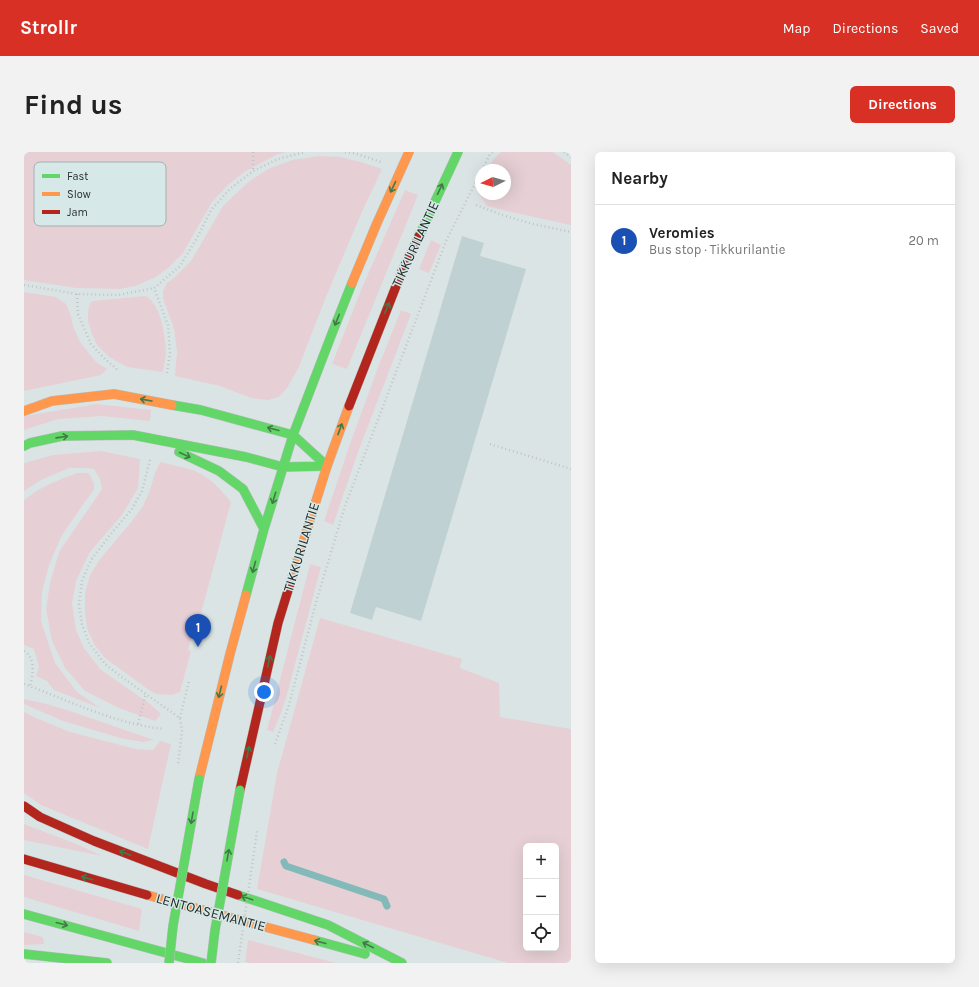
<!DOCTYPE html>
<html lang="en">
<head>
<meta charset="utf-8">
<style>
	:root { --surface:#fff; --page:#f2f2f2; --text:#222; --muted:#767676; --line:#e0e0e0; --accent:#d93025 }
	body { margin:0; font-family:Karla,sans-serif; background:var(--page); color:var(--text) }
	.controls { position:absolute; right:12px; bottom:12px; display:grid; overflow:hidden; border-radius:6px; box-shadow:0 4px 16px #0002 }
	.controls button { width:36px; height:36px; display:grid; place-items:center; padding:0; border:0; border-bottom:1px solid var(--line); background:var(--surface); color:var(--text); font:20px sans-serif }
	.compass { position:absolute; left:451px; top:12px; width:36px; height:36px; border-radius:50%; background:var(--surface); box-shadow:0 4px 16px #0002; rotate:265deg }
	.you { position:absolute; left:240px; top:540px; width:14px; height:14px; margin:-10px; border:3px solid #fff; border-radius:50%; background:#1a73e8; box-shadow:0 0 0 6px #1a73e833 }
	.badge { display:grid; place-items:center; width:26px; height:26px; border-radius:50%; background:var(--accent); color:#fff; font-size:13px; font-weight:700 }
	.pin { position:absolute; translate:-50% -33px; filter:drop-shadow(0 1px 2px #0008) }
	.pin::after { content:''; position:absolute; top:21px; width:14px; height:12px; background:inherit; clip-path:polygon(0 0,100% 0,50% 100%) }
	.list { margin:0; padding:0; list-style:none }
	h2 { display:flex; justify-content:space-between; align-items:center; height:52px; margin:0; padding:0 16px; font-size:17px }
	h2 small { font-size:13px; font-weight:400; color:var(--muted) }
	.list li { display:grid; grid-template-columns:26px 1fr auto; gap:12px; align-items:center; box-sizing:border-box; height:72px; padding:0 16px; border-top:1px solid var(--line) }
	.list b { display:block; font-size:15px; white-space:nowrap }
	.list p { margin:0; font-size:13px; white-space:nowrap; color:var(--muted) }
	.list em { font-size:13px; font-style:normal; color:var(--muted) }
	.icon { flex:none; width:22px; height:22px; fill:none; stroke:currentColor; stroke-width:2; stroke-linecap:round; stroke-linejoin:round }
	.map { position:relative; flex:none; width:547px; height:811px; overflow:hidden; border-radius:6px }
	header { display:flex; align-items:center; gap:24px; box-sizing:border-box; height:56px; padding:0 20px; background:var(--accent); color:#fff }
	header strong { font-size:19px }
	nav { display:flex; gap:22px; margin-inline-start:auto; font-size:14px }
	.intro { display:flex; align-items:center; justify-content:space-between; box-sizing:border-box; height:96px; padding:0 24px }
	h1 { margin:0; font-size:28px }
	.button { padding:10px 18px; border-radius:6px; background:var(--accent); color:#fff; font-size:14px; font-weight:700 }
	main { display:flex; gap:24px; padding:0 24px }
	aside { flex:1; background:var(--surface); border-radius:6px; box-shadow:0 4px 16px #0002 }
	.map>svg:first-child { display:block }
	.green { fill:#e6d0d5; fill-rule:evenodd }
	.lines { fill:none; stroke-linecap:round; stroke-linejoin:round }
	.stream { stroke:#83b9b9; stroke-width:7 }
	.building { fill:#bfd1d2 }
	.fast-casing { stroke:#b9c0c0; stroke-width:10 }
	.slow-casing { stroke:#b9c0c0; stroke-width:10 }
	.jam-casing { stroke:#b9c0c0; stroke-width:10 }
	.path { stroke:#c1c4c4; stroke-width:2.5; stroke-dasharray:1 3; stroke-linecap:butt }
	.fast { stroke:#63d668; stroke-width:9 }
	.slow { stroke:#ff974d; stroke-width:9 }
	.jam { stroke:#b3261e; stroke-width:9 }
	.fast-bridge-casing { stroke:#b9c0c0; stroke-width:10; stroke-linecap:butt }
	.path-bridge { stroke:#c1c4c4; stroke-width:2.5; stroke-dasharray:1 3; stroke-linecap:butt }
	.fast-bridge { stroke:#63d668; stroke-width:9 }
	.oneway { stroke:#417948 }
	.labels { text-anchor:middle; stroke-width:3; stroke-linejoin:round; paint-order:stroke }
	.street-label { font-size:14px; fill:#262d2d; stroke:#d7e8e8 }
	.key { fill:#d7e8e8; stroke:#a2b0b0; stroke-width:1 }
	.key-label { font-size:11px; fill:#262d2d }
</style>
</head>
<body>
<header>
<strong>Strollr</strong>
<nav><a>Map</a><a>Directions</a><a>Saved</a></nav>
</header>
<div class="intro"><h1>Find us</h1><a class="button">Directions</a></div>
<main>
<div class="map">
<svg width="547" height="811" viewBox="0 0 547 811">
	<rect width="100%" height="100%" fill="#dbe4e4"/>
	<!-- green -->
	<path class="green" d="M 0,0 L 262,0 L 252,3 L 222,19 L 205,32 L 188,50 L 159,101 L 144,116 L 130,126 L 111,134 L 96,137 L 52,136 L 0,128 Z
		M 477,0 L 528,0 L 532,2 L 547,13 L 547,73 L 487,60 L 463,54 L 454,41 L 457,34 L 457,42 L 481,42 L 481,18 L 464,18 C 466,11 471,5 477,0 Z
		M 296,4 L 317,5 L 340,11 L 358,17 L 337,62 L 302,145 L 274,217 L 263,236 L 255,245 L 244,248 L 227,246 L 196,234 L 151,224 L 153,200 L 150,177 L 139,146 L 139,139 L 143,131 L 150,126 L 167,109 L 199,54 L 223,31 L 244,17 L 268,8 Z
		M 381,38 L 394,43 L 323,217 L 308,212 L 337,138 Z
		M 407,88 L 417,93 L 405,121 L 395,117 Z
		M 0,140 L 32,145 L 42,152 L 47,164 L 49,174 L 56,190 L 72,210 L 83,217 L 77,223 L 0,239 Z
		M 122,144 C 137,153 141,182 142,199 C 142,206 140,213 139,220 L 103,215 L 85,205 L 73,193 L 68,182 L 64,169 L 64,160 L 65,154 L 68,149 Z
		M 377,158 L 387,162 L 334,300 L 309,373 L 300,369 L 328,286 L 355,213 Z
		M 73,252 L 127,258 L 126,269 L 78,264 L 34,267 L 0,278 L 0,264 Z
		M 77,299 L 116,307 L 114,336 L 98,363 L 66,400 L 52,429 L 48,452 L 52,478 L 60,496 L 76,517 L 126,552 L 137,562 L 131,569 L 95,556 L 61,539 L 41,516 L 28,489 L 22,457 L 26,431 L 35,400 L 78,337 L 76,327 L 70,317 L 62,316 L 45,316 L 17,328 L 0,339 L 0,311 L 29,303 Z
		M 136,310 C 148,313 160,315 171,319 C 186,325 197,338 207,350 L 172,480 L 169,480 L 164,498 L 167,499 L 156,540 L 147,543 L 132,542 L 122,536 L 81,506 L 70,492 L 63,476 L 61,461 L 61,441 L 66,423 L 76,407 L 108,369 L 119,354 L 126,338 L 131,321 Z
		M 53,321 L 65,321 L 70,332 L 70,338 L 58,354 L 37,385 L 25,413 L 18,440 L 17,469 L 31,511 L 53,540 L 76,556 L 30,538 L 23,529 L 12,524 L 15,515 L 10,497 L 0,493 L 0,348 C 16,335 34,328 53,321 Z
		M 286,412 L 297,415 L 262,546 L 257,561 L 249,580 L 243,578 Z
		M 296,466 L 438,507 L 436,516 L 475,531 L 476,565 L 547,577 L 547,811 L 484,811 L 233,737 L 253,621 ZM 502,694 L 532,694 L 532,796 L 502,796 Z
		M 0,547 L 23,552 L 46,559 L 130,588 L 119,590 L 100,587 L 39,569 L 0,552 Z
		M 0,560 L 12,566 L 46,580 L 112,597 L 129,598 L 136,589 L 147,592 L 124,697 L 17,653 L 0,641 Z
		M 0,672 L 55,693 L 78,704 L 0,688 Z
		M 0,723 L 118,757 L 115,779 L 0,745 Z
		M 0,780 L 19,785 L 20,792 L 0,793 Z
		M 224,788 L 312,811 L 225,811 L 221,810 Z"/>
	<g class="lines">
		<!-- stream -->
		<path class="stream" d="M 260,710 L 262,714 L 360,747 L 363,754"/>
	</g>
	<!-- building -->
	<path class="building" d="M 438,84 L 460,91 L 456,104 L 502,117 L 397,469 L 352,455 L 348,468 L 326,461 Z"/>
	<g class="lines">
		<!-- fast casing -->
		<g class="fast-casing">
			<path id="fast" d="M 395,84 L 434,0
				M 148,253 L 177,258 L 269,283 L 303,314
				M 0,294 L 6,291 L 38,284 L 109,283 L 222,305 L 259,315 L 303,314
				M 155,300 L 195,319 L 219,337 L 240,377
				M 222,443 L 240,377 L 269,283 L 307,184 L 328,131
				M 214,743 L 304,773 L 378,811
				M 0,762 L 179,811
				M 290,788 L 341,802
				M 0,802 L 83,811"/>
		</g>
		<!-- slow casing -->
		<g class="slow-casing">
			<path id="slow" d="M 328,131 L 353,71 L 385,0
				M 0,259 L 28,249 L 90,242 L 148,253
				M 266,432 L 303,314 L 325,254
				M 175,627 L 206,502 L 222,443
				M 123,743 L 290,788"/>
		</g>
		<!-- jam casing -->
		<g class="jam-casing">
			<path id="jam" d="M 325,254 L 378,119 L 395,84
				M 216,638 L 254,471 L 266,432
				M 0,654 L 16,665 L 70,689 L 182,732 L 214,743
				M 0,707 L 123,743"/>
		</g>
		<!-- path -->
		<path class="path" d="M 229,0 L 229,19
			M 321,0 L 330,1 L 357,10
			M 540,0 L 547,5
			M 458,18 L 466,2 L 469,0
			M 452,53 L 478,63 L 509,72 L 547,80
			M 0,133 L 53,142 L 94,143 L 130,136
			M 53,142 L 54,162 L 67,192 L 81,207 L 95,219
			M 143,221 L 146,201 L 144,173 L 130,136 L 156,114 L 173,86 L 187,58 L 207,36 L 229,19 L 254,7 L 281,0
			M 466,292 L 547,317
			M 126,308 L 118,339 L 108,357 L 86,383 L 67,408 L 58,429 L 55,452 L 58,472 L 65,491 L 81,512 L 99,526 L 156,566 L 158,579 L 154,613
			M 0,499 C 12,506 9,523 6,534
			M 0,532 C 46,549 91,572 140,577
			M 156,566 L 165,529
			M 114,572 L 122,541
			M 251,592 L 265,553 L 293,447 L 321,354 L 422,89 L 457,20"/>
		<!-- fast -->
		<use href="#fast" class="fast"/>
		<!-- slow -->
		<use href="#slow" class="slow"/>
		<!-- jam -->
		<use href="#jam" class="jam"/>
		<!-- fast-bridge casing -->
		<g class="fast-bridge-casing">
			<path id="fast-bridge" d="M 145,811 L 149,774 L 175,627
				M 187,811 L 191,778 L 216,638"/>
		</g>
		<!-- path-bridge -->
		<path class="path-bridge" d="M 214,811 L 233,679"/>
		<!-- fast-bridge -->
		<use href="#fast-bridge" class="fast-bridge"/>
	</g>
	<!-- one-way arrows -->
	<defs><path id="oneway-shaft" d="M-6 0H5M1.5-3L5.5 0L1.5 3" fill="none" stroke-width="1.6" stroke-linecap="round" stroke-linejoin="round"/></defs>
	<g class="oneway">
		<use href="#oneway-shaft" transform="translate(369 35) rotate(115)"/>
		<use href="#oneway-shaft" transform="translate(416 37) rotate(-65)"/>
		<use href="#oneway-shaft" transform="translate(363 156) rotate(-68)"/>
		<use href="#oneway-shaft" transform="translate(313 168) rotate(112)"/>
		<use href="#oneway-shaft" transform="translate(122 248) rotate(-170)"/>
		<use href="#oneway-shaft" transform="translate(249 277) rotate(-165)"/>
		<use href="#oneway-shaft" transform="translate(316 277) rotate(-70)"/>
		<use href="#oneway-shaft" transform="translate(38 285) rotate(-8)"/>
		<use href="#oneway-shaft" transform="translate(161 303) rotate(25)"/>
		<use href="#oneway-shaft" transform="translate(250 346) rotate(107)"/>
		<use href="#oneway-shaft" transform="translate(230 415) rotate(105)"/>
		<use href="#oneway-shaft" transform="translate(245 509) rotate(-77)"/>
		<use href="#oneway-shaft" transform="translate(196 540) rotate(104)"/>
		<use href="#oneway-shaft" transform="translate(224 600) rotate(-78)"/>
		<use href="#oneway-shaft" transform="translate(168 666) rotate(100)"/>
		<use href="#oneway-shaft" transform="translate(101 701) rotate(-159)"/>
		<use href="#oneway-shaft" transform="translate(204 703) rotate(-80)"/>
		<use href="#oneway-shaft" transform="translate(63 726) rotate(-164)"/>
		<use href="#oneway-shaft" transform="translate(223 746) rotate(-162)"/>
		<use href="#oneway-shaft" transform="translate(38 772) rotate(15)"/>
		<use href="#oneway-shaft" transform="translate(296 790) rotate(-165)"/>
		<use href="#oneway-shaft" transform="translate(344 793) rotate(-153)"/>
	</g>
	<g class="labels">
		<!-- street labels -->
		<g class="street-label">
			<text transform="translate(391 92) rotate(-65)" y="5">TIKKURILANTIE</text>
			<text transform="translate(277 395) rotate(-73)" y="5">TIKKURILANTIE</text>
			<text transform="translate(187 760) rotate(15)" y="5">LENTOASEMANTIE</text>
		</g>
	</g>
	<!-- legend -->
	<rect x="10" y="10" width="132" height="64" rx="6" class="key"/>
	<rect x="18" y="22" width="18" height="4" fill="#63d668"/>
	<rect x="18" y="40" width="18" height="4" fill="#ff974d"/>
	<rect x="18" y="58" width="18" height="4" fill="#b3261e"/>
	<g class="key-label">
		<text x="43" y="28">Fast</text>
		<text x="43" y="46">Slow</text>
		<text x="43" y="64">Jam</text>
	</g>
</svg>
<div class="controls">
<button>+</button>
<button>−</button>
<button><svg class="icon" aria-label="locate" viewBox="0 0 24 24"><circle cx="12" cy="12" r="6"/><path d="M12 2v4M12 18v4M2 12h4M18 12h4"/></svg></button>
</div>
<svg class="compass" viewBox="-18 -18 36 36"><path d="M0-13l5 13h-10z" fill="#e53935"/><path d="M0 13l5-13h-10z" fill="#767676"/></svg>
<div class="you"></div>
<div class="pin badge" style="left:174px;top:495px;background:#1a4fb4">1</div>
</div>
<aside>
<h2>Nearby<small></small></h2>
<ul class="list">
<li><span class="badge" style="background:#1a4fb4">1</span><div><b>Veromies</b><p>Bus stop · Tikkurilantie</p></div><em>20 m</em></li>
</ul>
</aside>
</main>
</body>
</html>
